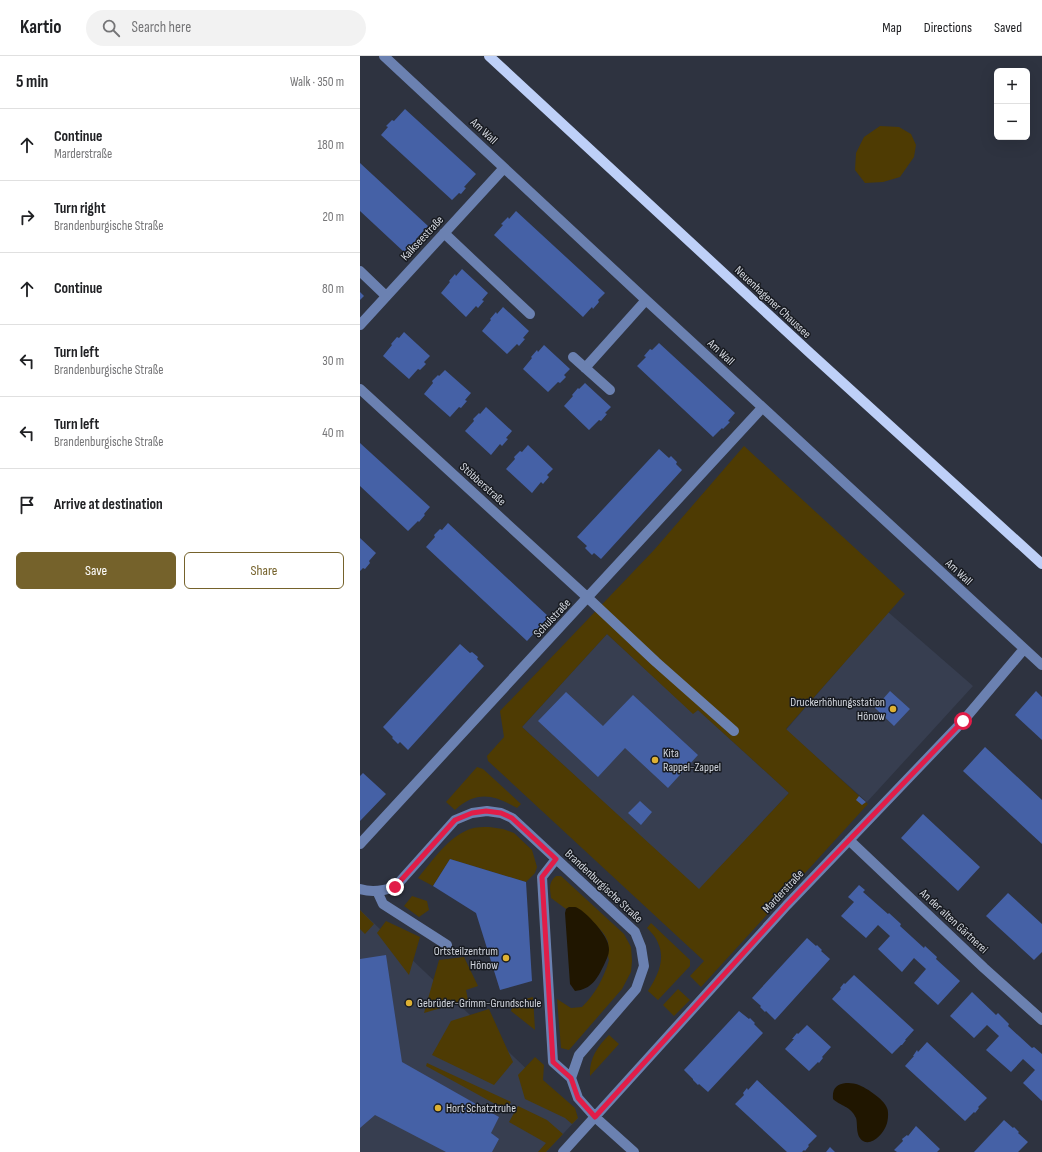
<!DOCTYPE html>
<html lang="en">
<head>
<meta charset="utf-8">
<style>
	:root { --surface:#fff; --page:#f2f2f2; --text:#202124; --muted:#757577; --line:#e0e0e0; --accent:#75622b }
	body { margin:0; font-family:"Sofia Sans Condensed",sans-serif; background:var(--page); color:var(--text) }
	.controls { position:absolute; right:12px; top:12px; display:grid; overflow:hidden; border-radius:6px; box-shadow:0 4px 16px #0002 }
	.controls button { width:36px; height:36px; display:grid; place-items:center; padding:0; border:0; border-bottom:1px solid var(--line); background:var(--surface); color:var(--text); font:20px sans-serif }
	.stop { position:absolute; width:12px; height:12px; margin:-9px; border:3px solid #e11d48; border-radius:50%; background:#fff }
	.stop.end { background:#e11d48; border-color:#fff; box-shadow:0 1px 4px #0008 }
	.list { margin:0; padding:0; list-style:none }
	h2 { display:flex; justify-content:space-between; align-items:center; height:52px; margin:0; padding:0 16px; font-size:17px }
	h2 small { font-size:13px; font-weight:400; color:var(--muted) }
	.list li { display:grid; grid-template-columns:26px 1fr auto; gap:12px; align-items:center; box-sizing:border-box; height:72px; padding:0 16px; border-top:1px solid var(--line) }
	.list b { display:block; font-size:15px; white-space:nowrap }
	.list p { margin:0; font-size:13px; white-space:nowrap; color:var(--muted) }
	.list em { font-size:13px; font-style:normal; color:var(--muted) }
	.actions { display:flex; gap:8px; padding:12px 16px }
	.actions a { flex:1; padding:9px 0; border:1px solid var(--accent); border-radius:6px; text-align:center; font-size:14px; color:var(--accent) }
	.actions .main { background:var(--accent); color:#fff }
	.icon { flex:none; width:22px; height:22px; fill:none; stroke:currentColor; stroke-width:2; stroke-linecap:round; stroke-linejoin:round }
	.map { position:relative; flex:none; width:682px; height:1096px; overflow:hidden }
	header { display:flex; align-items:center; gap:24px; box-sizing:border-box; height:56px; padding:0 20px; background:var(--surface); border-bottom:1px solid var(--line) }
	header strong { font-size:19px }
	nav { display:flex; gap:22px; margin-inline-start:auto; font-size:14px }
	.search { width:280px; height:36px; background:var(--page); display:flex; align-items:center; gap:10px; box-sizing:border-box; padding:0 14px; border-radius:22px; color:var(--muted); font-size:15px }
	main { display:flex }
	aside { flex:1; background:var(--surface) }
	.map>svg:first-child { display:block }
	.built { fill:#373e50 }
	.green { fill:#4e3b03; fill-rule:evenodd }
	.water { fill:#201600 }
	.building { fill:#4561a6 }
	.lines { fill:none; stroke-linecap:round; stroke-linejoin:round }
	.minor { stroke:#6b81b1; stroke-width:10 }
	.major { stroke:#bed0f8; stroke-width:10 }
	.route { stroke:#e11d48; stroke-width:5 }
	.poi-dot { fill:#deb133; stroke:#181b21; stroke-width:1.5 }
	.labels { text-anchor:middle; stroke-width:3; stroke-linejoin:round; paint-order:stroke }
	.street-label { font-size:12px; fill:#d3d7df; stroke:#181b21 }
	.poi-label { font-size:12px; fill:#d3d7df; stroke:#181b21; text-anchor:start }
</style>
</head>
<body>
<header>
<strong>Kartio</strong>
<div class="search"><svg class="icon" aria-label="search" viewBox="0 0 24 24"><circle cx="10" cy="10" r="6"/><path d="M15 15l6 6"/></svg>Search here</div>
<nav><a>Map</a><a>Directions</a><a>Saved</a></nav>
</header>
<main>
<aside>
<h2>5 min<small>Walk · 350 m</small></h2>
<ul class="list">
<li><svg class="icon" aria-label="ahead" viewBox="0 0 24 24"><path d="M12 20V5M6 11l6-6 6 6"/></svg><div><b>Continue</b><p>Marderstraße</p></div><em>180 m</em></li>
<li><svg class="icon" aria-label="right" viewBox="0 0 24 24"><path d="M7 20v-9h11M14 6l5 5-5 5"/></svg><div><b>Turn right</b><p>Brandenburgische Straße</p></div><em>20 m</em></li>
<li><svg class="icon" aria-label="ahead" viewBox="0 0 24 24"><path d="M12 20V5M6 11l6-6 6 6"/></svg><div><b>Continue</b></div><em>80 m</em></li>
<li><svg class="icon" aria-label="left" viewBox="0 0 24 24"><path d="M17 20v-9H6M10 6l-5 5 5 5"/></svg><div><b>Turn left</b><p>Brandenburgische Straße</p></div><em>30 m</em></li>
<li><svg class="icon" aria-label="left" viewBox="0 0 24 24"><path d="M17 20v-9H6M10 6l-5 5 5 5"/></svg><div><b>Turn left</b><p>Brandenburgische Straße</p></div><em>40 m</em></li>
<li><svg class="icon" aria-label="arrive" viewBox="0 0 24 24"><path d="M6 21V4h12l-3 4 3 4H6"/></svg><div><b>Arrive at destination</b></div></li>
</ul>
<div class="actions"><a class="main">Save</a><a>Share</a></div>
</aside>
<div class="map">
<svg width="682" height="1096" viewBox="0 0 682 1096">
	<rect width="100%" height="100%" fill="#2e3340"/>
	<!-- built -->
	<path class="built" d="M 528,556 L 613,630 L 507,746 L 426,674 Z
		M 247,578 L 333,657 L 338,654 L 429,737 L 339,834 L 162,671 Z
		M 0,854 L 218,1062 L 186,1096 L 0,1096 Z"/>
	<!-- green -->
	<path class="green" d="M 520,70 L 539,71 L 551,78 L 556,89 L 554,101 L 540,121 L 523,126 L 505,127 L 495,114 L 496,97 L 504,81 Z
		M 384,390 L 545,538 L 426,673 L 508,748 L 341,931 L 330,920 L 344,905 L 128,705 L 127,700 L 144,681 L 140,655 L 294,494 ZM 247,578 L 333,658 L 338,654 L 429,737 L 339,833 L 162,671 Z
		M 117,711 L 123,713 L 161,748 L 157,752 C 134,739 117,734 95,754 L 86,746 Z
		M 129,771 L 143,773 L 154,777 L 172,794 L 177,811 L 175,817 L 166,826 L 90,803 L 73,830 L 58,822 C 73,804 88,781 110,773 C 116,771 123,771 129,771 Z
		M 196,820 L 201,820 L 264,878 L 271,891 L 272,905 L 271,916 L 262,933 L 209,994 L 201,992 L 197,943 L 211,952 L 222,951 C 235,938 244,922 249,904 C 247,899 249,892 248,886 C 243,870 222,860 209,851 L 206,853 L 191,842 C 190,833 188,827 196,820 Z
		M 52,840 L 67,845 L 69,854 L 59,861 L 44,850 Z
		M 0,854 L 14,868 L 5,878 L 0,873 Z
		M 26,865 L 60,881 L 49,919 L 17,877 Z
		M 291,867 L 330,904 L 330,910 L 298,944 L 288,935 C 297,921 306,904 298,887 C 296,881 291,876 287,872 Z
		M 104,901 L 118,930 L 106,934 L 108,944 L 64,957 L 79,904 Z
		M 318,933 L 330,944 L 314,960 L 303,949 Z
		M 173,941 L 175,974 L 151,955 L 154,946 Z
		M 129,953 L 153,1006 L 134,1029 L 72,999 L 91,965 Z
		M 249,979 L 259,988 L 230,1020 C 229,1003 237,991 249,979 Z
		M 175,1001 L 184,1009 L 183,1024 L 215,1052 L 218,1062 L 212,1068 L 205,1062 L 165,1043 L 158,1019 Z
		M 67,1007 L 151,1046 L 146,1054 L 66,1010 Z
		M 158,1050 L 187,1064 L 203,1078 L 186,1096 L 178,1096 L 186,1087 L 149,1066 Z"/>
	<!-- water -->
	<path class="water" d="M 209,851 C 211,851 213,851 215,851 C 224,853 244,876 247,885 C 248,887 249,891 249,894 C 249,899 246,904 244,909 C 237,923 232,933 215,935 L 210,928 L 205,857 L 206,853 Z
		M 486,1027 C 489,1027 493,1027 496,1028 C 504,1030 524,1043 527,1052 C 529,1056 528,1066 526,1070 C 523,1078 512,1090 503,1085 C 495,1080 498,1068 496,1062 C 491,1050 480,1050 473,1043 C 472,1032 477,1028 486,1027 Z"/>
	<!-- building -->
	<path class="building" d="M 45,53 L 116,118 L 104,131 L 106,132 L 101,138 L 99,137 L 92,144 L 21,79 L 28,71 L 26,70 L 32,64 L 34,65 Z
		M 0,107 L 68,170 L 56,183 L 58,184 L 53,190 L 51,188 L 44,196 L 0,155 Z
		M 156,155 L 245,237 L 238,244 L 239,246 L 233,253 L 232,251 L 223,261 L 134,179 L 143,169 L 141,168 L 148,161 L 149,163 Z
		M 102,213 L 128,237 L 122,244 L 124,245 L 118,252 L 116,250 L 106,261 L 81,237 L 90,226 L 89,225 L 95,218 L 96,220 Z
		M 0,236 L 4,240 L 0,244 Z
		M 143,251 L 169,275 L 163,282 L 165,283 L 159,290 L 157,288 L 147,298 L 122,275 L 131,264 L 130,263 L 136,256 L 137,258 Z
		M 44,276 L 70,300 L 64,306 L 66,308 L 60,314 L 58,313 L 49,323 L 23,300 L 32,289 L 31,288 L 37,281 L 39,282 Z
		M 299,287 L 375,357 L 368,365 L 370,366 L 363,373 L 362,372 L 353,381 L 277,310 L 286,301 L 284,300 L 290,293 L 292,294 Z
		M 184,289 L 210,313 L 204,319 L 206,321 L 200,327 L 198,326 L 188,336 L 163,313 L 172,302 L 171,301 L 177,294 L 178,296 Z
		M 85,314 L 111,337 L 105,344 L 107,345 L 101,352 L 99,351 L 90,361 L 64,338 L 73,327 L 72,325 L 78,319 L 79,320 Z
		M 225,327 L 251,351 L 245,357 L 247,358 L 241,365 L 239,364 L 229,374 L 204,350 L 213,340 L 212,339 L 218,332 L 219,333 Z
		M 126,351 L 152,375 L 146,382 L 148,383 L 142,390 L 140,388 L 131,399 L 105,375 L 114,365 L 113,363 L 119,357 L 120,358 Z
		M 0,387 L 70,451 L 64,458 L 65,459 L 59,466 L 58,465 L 48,475 L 0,430 Z
		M 168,389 L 193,413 L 187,419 L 189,421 L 183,428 L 181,426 L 172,437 L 146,413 L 155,403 L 154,401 L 160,395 L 162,396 Z
		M 299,393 L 309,402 L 311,400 L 317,406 L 316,408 L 322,414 L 241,503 L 234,497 L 232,499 L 225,492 L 227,490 L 217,481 Z
		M 88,467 L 189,561 L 183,567 L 184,569 L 178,576 L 177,574 L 167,585 L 66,491 L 75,481 L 74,479 L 80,473 L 82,474 Z
		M 0,482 L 16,497 L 9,505 L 10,507 L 5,513 L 3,512 L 0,515 Z
		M 100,588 L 110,597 L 112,596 L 118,601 L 117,603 L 124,610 L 48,694 L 40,686 L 38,688 L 32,682 L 33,681 L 23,671 Z
		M 530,635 L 550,653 L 534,670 L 515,652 Z
		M 676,635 L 682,641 L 682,684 L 655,659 Z
		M 206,636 L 243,670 L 273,639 L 338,699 L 308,732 L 265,692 L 238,721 L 178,665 Z
		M 625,691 L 682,744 L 682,788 L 603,715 Z
		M 3,717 L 26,738 L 0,765 L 0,720 Z
		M 499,740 L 506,746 L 502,749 L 496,744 Z
		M 280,745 L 292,756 L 281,769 L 268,757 Z
		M 563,758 L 620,811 L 598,835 L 541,782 Z
		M 90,803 L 166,826 L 172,925 L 140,934 L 116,857 L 73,830 Z
		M 499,829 L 505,834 L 503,836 L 528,858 L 529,857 L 541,868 L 540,870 L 564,892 L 565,890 L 577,901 L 576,903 L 600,925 L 578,949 L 554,927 L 566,913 L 554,902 L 542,916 L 518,893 L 530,880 L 518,869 L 506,882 L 481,860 L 494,846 L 488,841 Z
		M 648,837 L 682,868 L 682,896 L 674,904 L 626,860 Z
		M 447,882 L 456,890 L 457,889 L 462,894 L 461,895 L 470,903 L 415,964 L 406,955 L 405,956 L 400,951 L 401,950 L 392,942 Z
		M 26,899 L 42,1006 L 139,1061 L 131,1077 L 139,1083 L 132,1096 L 86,1096 L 15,1059 L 0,1072 L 0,903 Z
		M 494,919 L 554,974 L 545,984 L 546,984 L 542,989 L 541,989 L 532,998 L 472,943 L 481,933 L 480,932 L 484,927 L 485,928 Z
		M 612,936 L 636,959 L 638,957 L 649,968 L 648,970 L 672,992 L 674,991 L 682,998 L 682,1045 L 663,1027 L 675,1014 L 663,1003 L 651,1016 L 626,994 L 639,980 L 627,969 L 614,982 L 590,960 Z
		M 379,955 L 389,963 L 390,962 L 395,967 L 394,968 L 403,977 L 348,1036 L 339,1028 L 338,1029 L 333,1024 L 333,1023 L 324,1014 Z
		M 447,969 L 471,991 L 462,1001 L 463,1002 L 459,1007 L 458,1006 L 449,1015 L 425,993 L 434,983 L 432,983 L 437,977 L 438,978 Z
		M 567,986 L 627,1042 L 618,1051 L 619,1052 L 615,1057 L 614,1056 L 605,1065 L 545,1010 L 554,1000 L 553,1000 L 557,994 L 558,996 Z
		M 397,1024 L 457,1080 L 448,1089 L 449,1090 L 445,1095 L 444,1094 L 442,1096 L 427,1096 L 375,1048 L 384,1039 L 383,1037 L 387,1032 L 388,1034 Z
		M 644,1064 L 653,1072 L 654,1071 L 659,1076 L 658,1077 L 668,1086 L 658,1096 L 614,1096 Z
		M 556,1070 L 580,1093 L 577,1096 L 537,1096 L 534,1094 L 543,1085 L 542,1083 L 547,1079 L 548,1080 Z
		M 470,1091 L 475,1096 L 466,1096 Z"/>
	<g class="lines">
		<!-- minor -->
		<path class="minor" d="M 24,0 L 286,244 L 682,609
			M 84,177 L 170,258
			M 0,215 L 26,240
			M 0,269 L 144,112
			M 213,301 L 250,334
			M 225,312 L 286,244
			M 0,333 L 228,542 L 296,606 L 374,675
			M 489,784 L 624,912 L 682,964
			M 0,788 L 402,352
			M 196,803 L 182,821 L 193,1006 L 211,1022
			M 0,833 C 12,837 23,835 35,831 L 95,764 L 112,757 L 127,755 L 141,757 L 152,762 L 275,876 L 281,891 L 284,910 L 276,933 L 219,999 L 211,1022 L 218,1042 L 235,1061 L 274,1096
			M 17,835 L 23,848 L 87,889
			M 203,1096 L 427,849 L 603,665 L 664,593"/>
		<!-- major -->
		<path class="major" d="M 129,0 L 450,297 L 682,508"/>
	</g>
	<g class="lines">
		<!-- route -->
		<path class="route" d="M 35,831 L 95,764 L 112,757 L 126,755 L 141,757 L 152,762 L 196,803 L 182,821 L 193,1006 L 211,1022 L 218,1042 L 235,1061 L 427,849 L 603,665"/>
	</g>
	<!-- markers -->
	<g class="poi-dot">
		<circle cx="533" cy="653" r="4"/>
		<circle cx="295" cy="704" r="4"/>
		<circle cx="146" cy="902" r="4"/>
		<circle cx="49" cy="947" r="4"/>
		<circle cx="78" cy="1052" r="4"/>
	</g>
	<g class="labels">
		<!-- street labels -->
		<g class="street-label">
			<text transform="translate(124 75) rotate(43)" y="4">Am Wall</text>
			<text transform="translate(62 182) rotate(-47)" y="4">Kalkseestraße</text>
			<text transform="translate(413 246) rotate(43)" y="4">Neuenhagener Chaussee</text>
			<text transform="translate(361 296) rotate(43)" y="4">Am Wall</text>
			<text transform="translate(123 428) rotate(42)" y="4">Stöbberstraße</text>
			<text transform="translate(599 516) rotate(43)" y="4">Am Wall</text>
			<text transform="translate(192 562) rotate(-47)" y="4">Schulstraße</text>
			<text transform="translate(244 830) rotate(43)" y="4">Brandenburgische Straße</text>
			<text transform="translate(423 835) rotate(-47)" y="4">Marderstraße</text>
			<text transform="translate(594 865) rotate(43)" y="4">An der alten Gärtnerei</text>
		</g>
		<!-- poi labels -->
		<g class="poi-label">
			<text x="525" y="650" text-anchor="end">Druckerhöhungsstation<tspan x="525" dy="14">Hönow</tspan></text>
			<text x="303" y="701">Kita<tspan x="303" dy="14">Rappel-Zappel</tspan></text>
			<text x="138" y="899" text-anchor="end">Ortsteilzentrum<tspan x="138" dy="14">Hönow</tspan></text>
			<text x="57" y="951">Gebrüder-Grimm-Grundschule</text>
			<text x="86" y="1056">Hort Schatztruhe</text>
		</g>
	</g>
</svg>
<div class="controls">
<button>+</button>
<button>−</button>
</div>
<div class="stop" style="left:603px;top:665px"></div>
<div class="stop end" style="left:35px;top:831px"></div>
</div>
</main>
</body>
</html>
